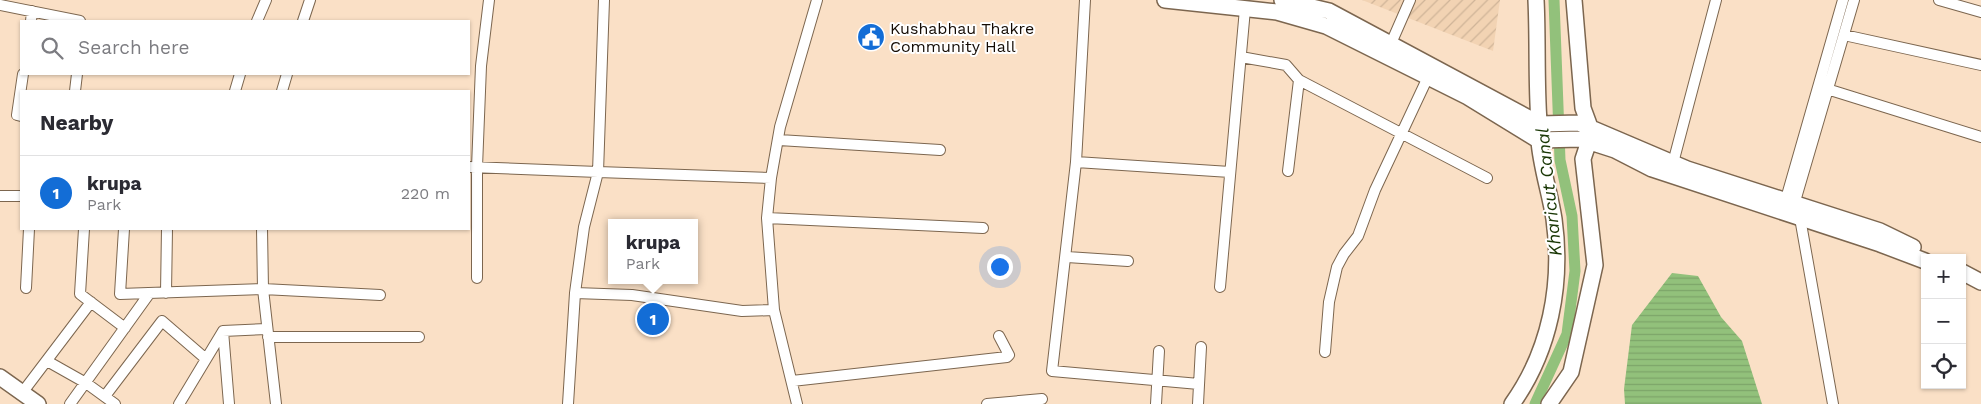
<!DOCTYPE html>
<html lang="en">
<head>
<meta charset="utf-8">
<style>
	:root { --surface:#fff; --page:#f7f7f7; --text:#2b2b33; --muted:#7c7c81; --line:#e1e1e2; --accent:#136dd6 }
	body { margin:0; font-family:"Work Sans",sans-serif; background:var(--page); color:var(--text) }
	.controls { position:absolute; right:15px; bottom:15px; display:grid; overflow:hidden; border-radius:0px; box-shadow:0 1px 4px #0004 }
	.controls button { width:45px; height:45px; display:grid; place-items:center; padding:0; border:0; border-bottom:1px solid var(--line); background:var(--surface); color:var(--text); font:25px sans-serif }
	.you { position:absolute; left:999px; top:266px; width:18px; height:18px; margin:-12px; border:4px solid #fff; border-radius:50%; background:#1a73e8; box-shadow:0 0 0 8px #1a73e833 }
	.badge { display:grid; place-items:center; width:32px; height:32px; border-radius:50%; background:var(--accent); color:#fff; font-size:16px; font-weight:700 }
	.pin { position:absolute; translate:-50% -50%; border:2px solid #fff; box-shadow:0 1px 5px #0006 }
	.popup { position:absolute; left:608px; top:219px; width:90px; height:65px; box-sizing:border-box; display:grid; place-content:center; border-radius:0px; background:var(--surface); filter:drop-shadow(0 1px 4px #0005); font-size:16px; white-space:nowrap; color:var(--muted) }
	.popup b { font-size:19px; color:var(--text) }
	.popup::after { content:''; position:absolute; left:50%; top:100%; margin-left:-10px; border:10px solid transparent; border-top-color:var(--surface) }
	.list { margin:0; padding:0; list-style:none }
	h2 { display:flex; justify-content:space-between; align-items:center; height:65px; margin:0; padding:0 20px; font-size:21px }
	h2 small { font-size:16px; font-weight:400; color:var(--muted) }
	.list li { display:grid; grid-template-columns:32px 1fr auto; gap:15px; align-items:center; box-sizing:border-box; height:75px; padding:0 20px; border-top:1px solid var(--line) }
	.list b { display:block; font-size:19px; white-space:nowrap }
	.list p { margin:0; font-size:16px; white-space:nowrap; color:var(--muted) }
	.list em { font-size:16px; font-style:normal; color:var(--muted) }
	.icon { flex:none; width:28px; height:28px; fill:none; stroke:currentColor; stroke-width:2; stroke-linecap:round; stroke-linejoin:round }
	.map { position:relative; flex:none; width:1981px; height:404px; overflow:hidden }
	.search { position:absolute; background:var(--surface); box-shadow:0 1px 4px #0004; left:20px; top:20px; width:450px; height:55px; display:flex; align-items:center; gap:12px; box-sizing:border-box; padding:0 18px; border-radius:0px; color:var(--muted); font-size:19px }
	.panel { position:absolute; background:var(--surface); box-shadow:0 1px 4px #0004; left:20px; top:90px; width:450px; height:140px; border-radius:0px }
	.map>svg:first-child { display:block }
	.industrial { fill:url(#industrial-furrows) }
	.green { fill:url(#green-dots) }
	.water { fill:url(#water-rules) }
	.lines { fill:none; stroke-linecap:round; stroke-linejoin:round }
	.canal { stroke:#92c17b; stroke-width:11 }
	.street-casing { stroke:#7c664f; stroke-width:12 }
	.secondary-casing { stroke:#7c664f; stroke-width:18 }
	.street { stroke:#fff; stroke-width:10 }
	.secondary { stroke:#fff; stroke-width:15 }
	.labels { text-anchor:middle; stroke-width:4; stroke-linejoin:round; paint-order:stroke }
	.poi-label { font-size:16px; fill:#150c04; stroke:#fff; text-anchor:start }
	.water-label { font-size:18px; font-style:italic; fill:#193705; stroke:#fff }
</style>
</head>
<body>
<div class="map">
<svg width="1981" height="404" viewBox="0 0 1981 404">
	<defs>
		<pattern id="industrial-furrows" width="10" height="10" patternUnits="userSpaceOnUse" patternTransform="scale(1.25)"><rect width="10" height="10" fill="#f2d3b3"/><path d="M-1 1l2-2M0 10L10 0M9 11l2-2" fill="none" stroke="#cfb498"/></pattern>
		<pattern id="green-dots" width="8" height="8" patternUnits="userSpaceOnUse" patternTransform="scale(1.25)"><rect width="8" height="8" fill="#e7a9bc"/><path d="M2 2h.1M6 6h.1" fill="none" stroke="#c590a0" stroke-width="1.8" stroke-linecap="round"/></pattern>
		<pattern id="water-rules" width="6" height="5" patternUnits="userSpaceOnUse" patternTransform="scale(1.25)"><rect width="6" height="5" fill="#92c17b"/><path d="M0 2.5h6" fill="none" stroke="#7da569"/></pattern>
	</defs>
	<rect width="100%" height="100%" fill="#fae0c6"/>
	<!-- industrial -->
	<path class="industrial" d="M 1362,0 L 1500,0 L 1493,51 Z"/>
	<!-- green -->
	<path class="green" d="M 643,301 L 664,308 L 656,332 L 646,331 Z"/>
	<!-- water -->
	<path class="water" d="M 1672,273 L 1698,276 L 1721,317 L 1742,341 L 1762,404 L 1625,404 L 1624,389 L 1632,325 Z"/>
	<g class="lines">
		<!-- canal -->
		<path class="canal" d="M 1535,404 L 1567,334 L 1575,271 L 1572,216 L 1560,160 L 1554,0"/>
		<!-- street casing -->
		<g class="street-casing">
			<path id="street" d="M 1085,0 L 1076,162 L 1052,371 L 1199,384
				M 1939,0 L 1981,12
				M 0,5 L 80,21
				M 31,21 L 32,11
				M 257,21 L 266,0
				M 303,21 L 310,0
				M 1844,35 L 1981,65
				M 1389,48 L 1410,0
				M 1241,57 L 1286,65 L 1299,80 L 1487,178
				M 1827,89 L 1981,137
				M 75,91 L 77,74
				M 235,91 L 240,74
				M 282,91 L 287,74
				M 21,116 L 17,115 L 23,74
				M 779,140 L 940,150
				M 1076,162 L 1230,172
				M 1673,163 L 1716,0
				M 469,167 L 598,172 L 604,0
				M 1288,171 L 1299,80
				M 771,178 L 598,172 L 584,227 L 575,293 L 632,295 L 742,311 L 774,310
				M 0,196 L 21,196
				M 1784,206 L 1843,0
				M 1793,208 L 1854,0
				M 767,218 L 983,228
				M 1800,218 L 1833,404
				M 84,229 L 80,294 L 125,328
				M 124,229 L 120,294 L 263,289 L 380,295
				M 262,229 L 263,289 L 276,404
				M 1067,257 L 1128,261
				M 477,278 L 477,167 L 481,66 L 489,0
				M 1220,287 L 1245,9
				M 26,288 L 29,229
				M 166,293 L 167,229
				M 223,331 L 229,404
				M 268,337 L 419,337
				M 1325,352 L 1329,302 L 1337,267 L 1344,254 L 1358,236 L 1375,190 L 1428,77
				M 47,361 L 86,383 L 115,404
				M 792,381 L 1007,357 L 1009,355 L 999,336
				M 22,393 L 91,302
				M 105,396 L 162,321 L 206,359
				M 70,404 L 149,294
				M 179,404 L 223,331 L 267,329
				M 568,404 L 575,293
				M 797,404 L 774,310 L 767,218 L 771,178 L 780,127 L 817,0
				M 987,404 L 1042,399
				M 1156,404 L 1159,351
				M 1198,404 L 1201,347"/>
		</g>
		<!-- secondary casing -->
		<g class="secondary-casing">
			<path id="secondary" d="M 1165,0 L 1277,12 L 1326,26 L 1468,97 L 1538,140 L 1581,139 L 1615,150 L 1652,169 L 1880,244 L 1925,261
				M 1282,0 L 1329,11 L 1540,124 L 1579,123 L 1687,169 L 1880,231 L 1913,247
				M 1962,272 L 1981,282
				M 0,377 L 38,404
				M 1512,404 C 1550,351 1563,284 1554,219 C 1550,193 1541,167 1539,141 C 1538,134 1540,128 1539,122 C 1536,81 1538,41 1536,0
				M 1549,404 L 1571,372 L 1595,265 L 1583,159 L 1589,141 L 1590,127 L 1583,108 L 1574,0"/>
		</g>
		<!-- street -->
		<use href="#street" class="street"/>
		<!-- secondary -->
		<use href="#secondary" class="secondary"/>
	</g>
	<!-- icons -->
	<defs>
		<g id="civic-disc" transform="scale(1.4375)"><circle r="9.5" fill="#136dd6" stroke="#fff"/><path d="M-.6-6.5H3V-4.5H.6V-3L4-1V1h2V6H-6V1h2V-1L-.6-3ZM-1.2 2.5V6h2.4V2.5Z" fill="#fff"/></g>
	</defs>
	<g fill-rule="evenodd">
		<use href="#civic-disc" x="871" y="37"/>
	</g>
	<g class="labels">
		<!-- poi labels -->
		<g class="poi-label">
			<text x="890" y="34">Kushabhau Thakre<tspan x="890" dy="18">Community Hall</tspan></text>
		</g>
		<!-- water labels -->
		<g class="water-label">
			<text transform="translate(1549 192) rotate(-96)" y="6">Kharicut Canal</text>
		</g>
	</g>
</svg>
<div class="controls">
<button>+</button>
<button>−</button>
<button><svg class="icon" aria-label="locate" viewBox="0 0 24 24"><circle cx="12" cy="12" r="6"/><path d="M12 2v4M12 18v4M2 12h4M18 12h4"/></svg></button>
</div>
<div class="you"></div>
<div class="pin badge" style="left:653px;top:319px">1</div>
<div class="popup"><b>krupa</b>Park</div>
<div class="search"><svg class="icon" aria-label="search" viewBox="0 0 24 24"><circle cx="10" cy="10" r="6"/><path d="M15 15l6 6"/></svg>Search here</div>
<section class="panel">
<h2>Nearby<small></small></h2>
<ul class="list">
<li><span class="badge">1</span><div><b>krupa</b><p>Park</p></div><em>220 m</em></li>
</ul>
</section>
</div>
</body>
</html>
